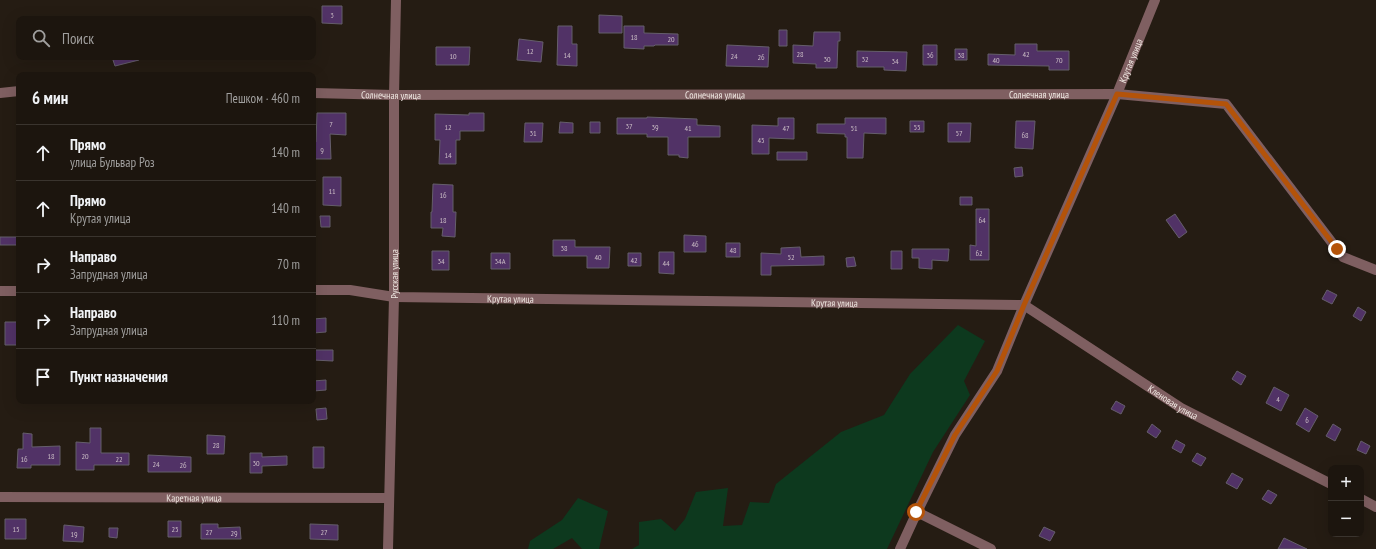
<!DOCTYPE html>
<html lang="ru">
<head>
<meta charset="utf-8">
<style>
	:root { --surface:#1c150e; --page:#29221c; --text:#f1f3f6; --muted:#a09f9e; --line:#3a342e }
	body { margin:0; font-family:"PT Sans Narrow",sans-serif; background:var(--page); color:var(--text) }
	.controls { position:absolute; right:12px; bottom:12px; display:grid; overflow:hidden; border-radius:8px; box-shadow:0 4px 16px #0002 }
	.controls button { width:36px; height:36px; display:grid; place-items:center; padding:0; border:0; border-bottom:1px solid var(--line); background:var(--surface); color:var(--text); font:20px sans-serif }
	.stop { position:absolute; width:12px; height:12px; margin:-9px; border:3px solid #b45309; border-radius:50%; background:#fff }
	.stop.end { background:#b45309; border-color:#fff; box-shadow:0 1px 4px #0008 }
	.list { margin:0; padding:0; list-style:none }
	h2 { display:flex; justify-content:space-between; align-items:center; height:52px; margin:0; padding:0 16px; font-size:17px }
	h2 small { font-size:13px; font-weight:400; color:var(--muted) }
	.list li { display:grid; grid-template-columns:26px 1fr auto; gap:12px; align-items:center; box-sizing:border-box; height:56px; padding:0 16px; border-top:1px solid var(--line) }
	.list b { display:block; font-size:15px; white-space:nowrap }
	.list p { margin:0; font-size:13px; white-space:nowrap; color:var(--muted) }
	.list em { font-size:13px; font-style:normal; color:var(--muted) }
	.icon { flex:none; width:22px; height:22px; fill:none; stroke:currentColor; stroke-width:2; stroke-linecap:round; stroke-linejoin:round }
	.map { position:relative; flex:none; width:1376px; height:549px; overflow:hidden }
	.search { position:absolute; background:var(--surface); box-shadow:0 4px 16px #0002; left:16px; top:16px; width:300px; height:44px; display:flex; align-items:center; gap:10px; box-sizing:border-box; padding:0 14px; border-radius:8px; color:var(--muted); font-size:15px }
	.panel { position:absolute; background:var(--surface); box-shadow:0 4px 16px #0002; left:16px; top:72px; width:300px; height:332px; border-radius:8px }
	.map>svg:first-child { display:block }
	.green { fill:#0d391e }
	.building { fill:#513266; stroke:#655e6b }
	.lines { fill:none; stroke-linecap:round; stroke-linejoin:round }
	.minor { stroke:#7f5f61; stroke-width:10 }
	.route { stroke:#b45309; stroke-width:5 }
	.labels { text-anchor:middle; stroke-width:3; stroke-linejoin:round; paint-order:stroke }
	.number-label { font-size:8px; fill:#c8bac3 }
	.street-label { font-size:10px; fill:#efe8e2; stroke:#0b0705 }
</style>
</head>
<body>
<div class="map">
<svg width="1376" height="549" viewBox="0 0 1376 549">
	<rect width="100%" height="100%" fill="#251c13"/>
	<!-- green -->
	<path class="green" d="M 958,325 L 985,341 L 964,381 L 970,395 L 933,452 L 887,549 L 632,549 L 639,545 L 639,522 L 661,519 L 675,531 L 685,519 L 696,492 L 728,488 L 723,526 L 742,525 L 750,502 L 769,503 L 776,484 L 841,432 L 884,415 L 910,374 Z
		M 578,498 L 608,511 L 599,549 L 582,549 L 572,538 L 553,549 L 528,549 L 530,541 L 562,520 Z"/>
	<!-- building -->
	<path class="building" d="M 322,6 L 342,6 L 342,24 L 322,23 Z
		M 599,15 L 622,16 L 622,33 L 599,33 Z
		M 558,26 L 572,26 L 572,44 L 577,44 L 577,66 L 557,65 Z
		M 624,26 L 644,26 L 644,33 L 678,34 L 678,45 L 655,45 L 654,46 L 644,46 L 644,49 L 624,48 Z
		M 779,30 L 787,30 L 787,46 L 779,46 Z
		M 814,32 L 840,32 L 840,41 L 838,41 L 837,68 L 816,68 L 816,64 L 793,63 L 793,45 L 813,46 Z
		M 519,39 L 543,42 L 541,62 L 517,60 Z
		M 1015,44 L 1037,44 L 1037,51 L 1069,51 L 1069,70 L 1049,70 L 1049,66 L 988,65 L 988,54 L 1015,55 Z
		M 727,45 L 769,47 L 768,67 L 726,66 Z
		M 923,45 L 937,45 L 937,65 L 923,65 Z
		M 436,47 L 470,47 L 469,65 L 436,65 Z
		M 955,49 L 967,49 L 967,60 L 955,60 Z
		M 857,51 L 907,52 L 906,71 L 884,70 L 884,67 L 857,67 Z
		M 112,57 L 139,57 L 139,60 L 115,66 Z
		M 317,113 L 346,113 L 346,135 L 330,134 L 331,159 L 313,159 L 313,142 L 316,142 Z
		M 469,113 L 484,113 L 484,131 L 460,131 L 460,140 L 456,140 L 456,164 L 439,164 L 440,140 L 435,140 L 435,114 L 469,115 Z
		M 647,117 L 697,119 L 697,125 L 720,126 L 720,137 L 688,137 L 688,158 L 679,157 L 679,155 L 668,155 L 668,137 L 647,137 L 647,134 L 617,134 L 617,118 L 647,118 Z
		M 778,118 L 794,118 L 794,139 L 769,138 L 769,154 L 752,154 L 752,125 L 778,126 Z
		M 845,118 L 886,118 L 886,134 L 864,133 L 863,158 L 847,158 L 847,137 L 845,137 L 845,134 L 817,133 L 817,124 L 845,124 Z
		M 910,121 L 924,121 L 924,132 L 910,132 Z
		M 1016,121 L 1035,121 L 1033,149 L 1015,148 Z
		M 560,122 L 573,123 L 573,133 L 559,133 Z
		M 590,122 L 600,122 L 600,133 L 590,133 Z
		M 525,123 L 543,123 L 542,142 L 524,142 Z
		M 948,123 L 971,123 L 970,142 L 948,142 Z
		M 777,152 L 807,152 L 807,160 L 777,160 Z
		M 1022,167 L 1023,176 L 1015,177 L 1014,168 Z
		M 323,177 L 341,177 L 341,206 L 323,205 Z
		M 433,184 L 453,185 L 453,212 L 456,212 L 455,237 L 442,236 L 443,228 L 431,228 L 431,212 L 432,212 Z
		M 960,197 L 972,197 L 972,205 L 960,205 Z
		M 976,209 L 989,209 L 989,260 L 970,260 L 970,245 L 976,246 Z
		M 1175,214 L 1187,232 L 1179,238 L 1166,220 Z
		M 320,216 L 330,216 L 330,227 L 321,227 Z
		M 684,235 L 706,236 L 706,252 L 684,252 Z
		M 0,237 L 19,237 L 19,245 L 0,245 Z
		M 553,240 L 575,240 L 575,247 L 610,247 L 609,268 L 587,268 L 587,256 L 553,256 Z
		M 726,243 L 740,243 L 740,257 L 726,257 Z
		M 800,247 L 801,257 L 824,256 L 824,265 L 771,266 L 771,275 L 761,275 L 761,253 L 781,254 L 781,248 Z
		M 912,249 L 949,249 L 948,261 L 932,260 L 932,269 L 919,268 L 919,258 L 912,258 Z
		M 432,251 L 449,251 L 449,270 L 432,270 Z
		M 891,251 L 902,251 L 902,269 L 891,269 Z
		M 659,252 L 674,252 L 674,274 L 659,273 Z
		M 491,253 L 510,253 L 510,269 L 491,269 Z
		M 628,253 L 641,253 L 641,266 L 628,266 Z
		M 854,257 L 856,266 L 847,267 L 846,258 Z
		M 1327,290 L 1337,295 L 1332,304 L 1322,299 Z
		M 1358,307 L 1366,312 L 1361,321 L 1353,316 Z
		M 326,318 L 326,332 L 313,333 L 313,319 Z
		M 5,322 L 19,322 L 19,345 L 5,345 Z
		M 313,350 L 333,350 L 333,361 L 313,360 Z
		M 1237,371 L 1246,376 L 1241,385 L 1232,379 Z
		M 326,380 L 326,390 L 313,391 L 313,381 Z
		M 1274,387 L 1289,395 L 1281,411 L 1266,403 Z
		M 1116,401 L 1125,406 L 1121,414 L 1111,409 Z
		M 326,408 L 327,419 L 317,420 L 316,409 Z
		M 1305,408 L 1318,416 L 1309,432 L 1296,424 Z
		M 1152,424 L 1161,431 L 1156,438 L 1147,432 Z
		M 1333,424 L 1341,429 L 1335,441 L 1326,436 Z
		M 90,428 L 101,428 L 101,453 L 129,453 L 129,465 L 94,465 L 94,470 L 76,470 L 76,442 L 90,443 Z
		M 23,433 L 32,434 L 32,447 L 60,446 L 60,465 L 31,465 L 31,468 L 17,468 L 18,449 L 23,449 Z
		M 207,435 L 225,436 L 224,454 L 207,454 Z
		M 1176,440 L 1185,445 L 1181,453 L 1172,448 Z
		M 1361,441 L 1370,446 L 1366,454 L 1357,450 Z
		M 313,447 L 324,447 L 324,468 L 313,468 Z
		M 250,453 L 262,453 L 262,457 L 287,456 L 287,465 L 262,466 L 262,473 L 250,473 Z
		M 1197,453 L 1206,458 L 1201,466 L 1192,461 Z
		M 148,455 L 191,457 L 191,472 L 148,472 Z
		M 1232,473 L 1243,479 L 1237,489 L 1226,483 Z
		M 1268,490 L 1277,495 L 1271,504 L 1262,499 Z
		M 5,519 L 26,519 L 26,539 L 5,539 Z
		M 168,521 L 181,521 L 181,537 L 168,537 Z
		M 201,524 L 218,524 L 218,528 L 240,527 L 241,539 L 201,539 Z
		M 310,524 L 338,525 L 338,540 L 310,539 Z
		M 64,525 L 84,527 L 83,542 L 63,541 Z
		M 1044,527 L 1055,532 L 1050,541 L 1039,536 Z
		M 109,528 L 118,528 L 117,538 L 109,537 Z
		M 1284,538 L 1307,549 L 1278,549 Z"/>
	<g class="lines">
		<!-- minor -->
		<g class="minor">
			<path d="M 0,93 L 19,91"/>
			<path id="s1" d="M 313,93 L 394,95 L 1117,94 L 1226,104 L 1343,257 L 1376,270"/>
			<path id="s2" d="M 313,290 L 350,290 L 394,297 L 1024,305"/>
			<path d="M 0,291 L 19,291"/>
			<path id="s3" d="M 1024,305 L 1181,408 L 1331,484"/>
			<path id="s4" d="M 0,497 L 389,498"/>
			<path d="M 1361,499 L 1376,507"/>
			<path d="M 917,512 L 991,549"/>
			<path id="s5" d="M 388,549 L 394,297 L 394,95 L 396,0"/>
			<path id="s6" d="M 900,549 L 917,512 L 955,435 L 997,371 L 1024,305 L 1117,94 L 1155,0"/>
		</g>
	</g>
	<g class="lines">
		<!-- route -->
		<path class="route" d="M 916,512 L 955,435 L 997,371 L 1024,305 L 1117,94 L 1226,104 L 1337,249"/>
	</g>
	<g class="labels">
		<!-- number labels -->
		<g class="number-label">
			<text x="332" y="18">3</text>
			<text x="634" y="40">18</text>
			<text x="671" y="42">20</text>
			<text x="530" y="54">12</text>
			<text x="800" y="57">28</text>
			<text x="1026" y="57">42</text>
			<text x="567" y="58">14</text>
			<text x="930" y="58">36</text>
			<text x="961" y="58">38</text>
			<text x="453" y="59">10</text>
			<text x="734" y="59">24</text>
			<text x="761" y="60">26</text>
			<text x="827" y="62">30</text>
			<text x="865" y="62">32</text>
			<text x="996" y="63">40</text>
			<text x="1059" y="63">70</text>
			<text x="895" y="64">34</text>
			<text x="331" y="127">7</text>
			<text x="629" y="129">37</text>
			<text x="448" y="130">12</text>
			<text x="655" y="130">39</text>
			<text x="917" y="130">55</text>
			<text x="688" y="131">41</text>
			<text x="786" y="131">47</text>
			<text x="854" y="131">51</text>
			<text x="533" y="136">31</text>
			<text x="959" y="136">57</text>
			<text x="1025" y="138">68</text>
			<text x="761" y="143">45</text>
			<text x="322" y="153">9</text>
			<text x="448" y="158">14</text>
			<text x="332" y="194">11</text>
			<text x="443" y="198">16</text>
			<text x="443" y="223">18</text>
			<text x="982" y="223">64</text>
			<text x="695" y="247">46</text>
			<text x="564" y="251">38</text>
			<text x="733" y="253">48</text>
			<text x="979" y="256">62</text>
			<text x="598" y="260">40</text>
			<text x="791" y="260">52</text>
			<text x="634" y="263">42</text>
			<text x="441" y="264">34</text>
			<text x="500" y="264">34А</text>
			<text x="666" y="266">44</text>
			<text x="1278" y="402">4</text>
			<text x="1307" y="423">6</text>
			<text x="216" y="448">28</text>
			<text x="51" y="459">18</text>
			<text x="85" y="459">20</text>
			<text x="24" y="462">16</text>
			<text x="119" y="462">22</text>
			<text x="256" y="466">30</text>
			<text x="156" y="467">24</text>
			<text x="183" y="468">26</text>
			<text x="16" y="532">15</text>
			<text x="175" y="532">25</text>
			<text x="209" y="535">27</text>
			<text x="324" y="535">27</text>
			<text x="234" y="536">29</text>
			<text x="74" y="537">19</text>
		</g>
		<!-- street labels -->
		<g class="street-label">
			<text dy="4" stroke="none"><textPath href="#s6" startOffset="541">Крутая улица</textPath></text>
			<text dy="4" stroke="none"><textPath href="#s1" startOffset="78">Солнечная улица</textPath></text>
			<text dy="4" stroke="none"><textPath href="#s1" startOffset="402">Солнечная улица</textPath></text>
			<text dy="4" stroke="none"><textPath href="#s1" startOffset="726">Солнечная улица</textPath></text>
			<text dy="4" stroke="none"><textPath href="#s5" startOffset="275">Русская улица</textPath></text>
			<text dy="4" stroke="none"><textPath href="#s2" startOffset="198">Крутая улица</textPath></text>
			<text dy="4" stroke="none"><textPath href="#s2" startOffset="522">Крутая улица</textPath></text>
			<text dy="4" stroke="none"><textPath href="#s3" startOffset="178">Кленовая улица</textPath></text>
			<text dy="4" stroke="none"><textPath href="#s4" startOffset="194">Каретная улица</textPath></text>
		</g>
	</g>
</svg>
<div class="controls">
<button>+</button>
<button>−</button>
</div>
<div class="stop" style="left:916px;top:512px"></div>
<div class="stop end" style="left:1337px;top:249px"></div>
<div class="search"><svg class="icon" aria-label="search" viewBox="0 0 24 24"><circle cx="10" cy="10" r="6"/><path d="M15 15l6 6"/></svg>Поиск</div>
<section class="panel">
<h2>6 мин<small>Пешком · 460 m</small></h2>
<ul class="list">
<li><svg class="icon" aria-label="ahead" viewBox="0 0 24 24"><path d="M12 20V5M6 11l6-6 6 6"/></svg><div><b>Прямо</b><p>улица Бульвар Роз</p></div><em>140 m</em></li>
<li><svg class="icon" aria-label="ahead" viewBox="0 0 24 24"><path d="M12 20V5M6 11l6-6 6 6"/></svg><div><b>Прямо</b><p>Крутая улица</p></div><em>140 m</em></li>
<li><svg class="icon" aria-label="right" viewBox="0 0 24 24"><path d="M7 20v-9h11M14 6l5 5-5 5"/></svg><div><b>Направо</b><p>Запрудная улица</p></div><em>70 m</em></li>
<li><svg class="icon" aria-label="right" viewBox="0 0 24 24"><path d="M7 20v-9h11M14 6l5 5-5 5"/></svg><div><b>Направо</b><p>Запрудная улица</p></div><em>110 m</em></li>
<li><svg class="icon" aria-label="arrive" viewBox="0 0 24 24"><path d="M6 21V4h12l-3 4 3 4H6"/></svg><div><b>Пункт назначения</b></div></li>
</ul>
</section>
</div>
</body>
</html>
